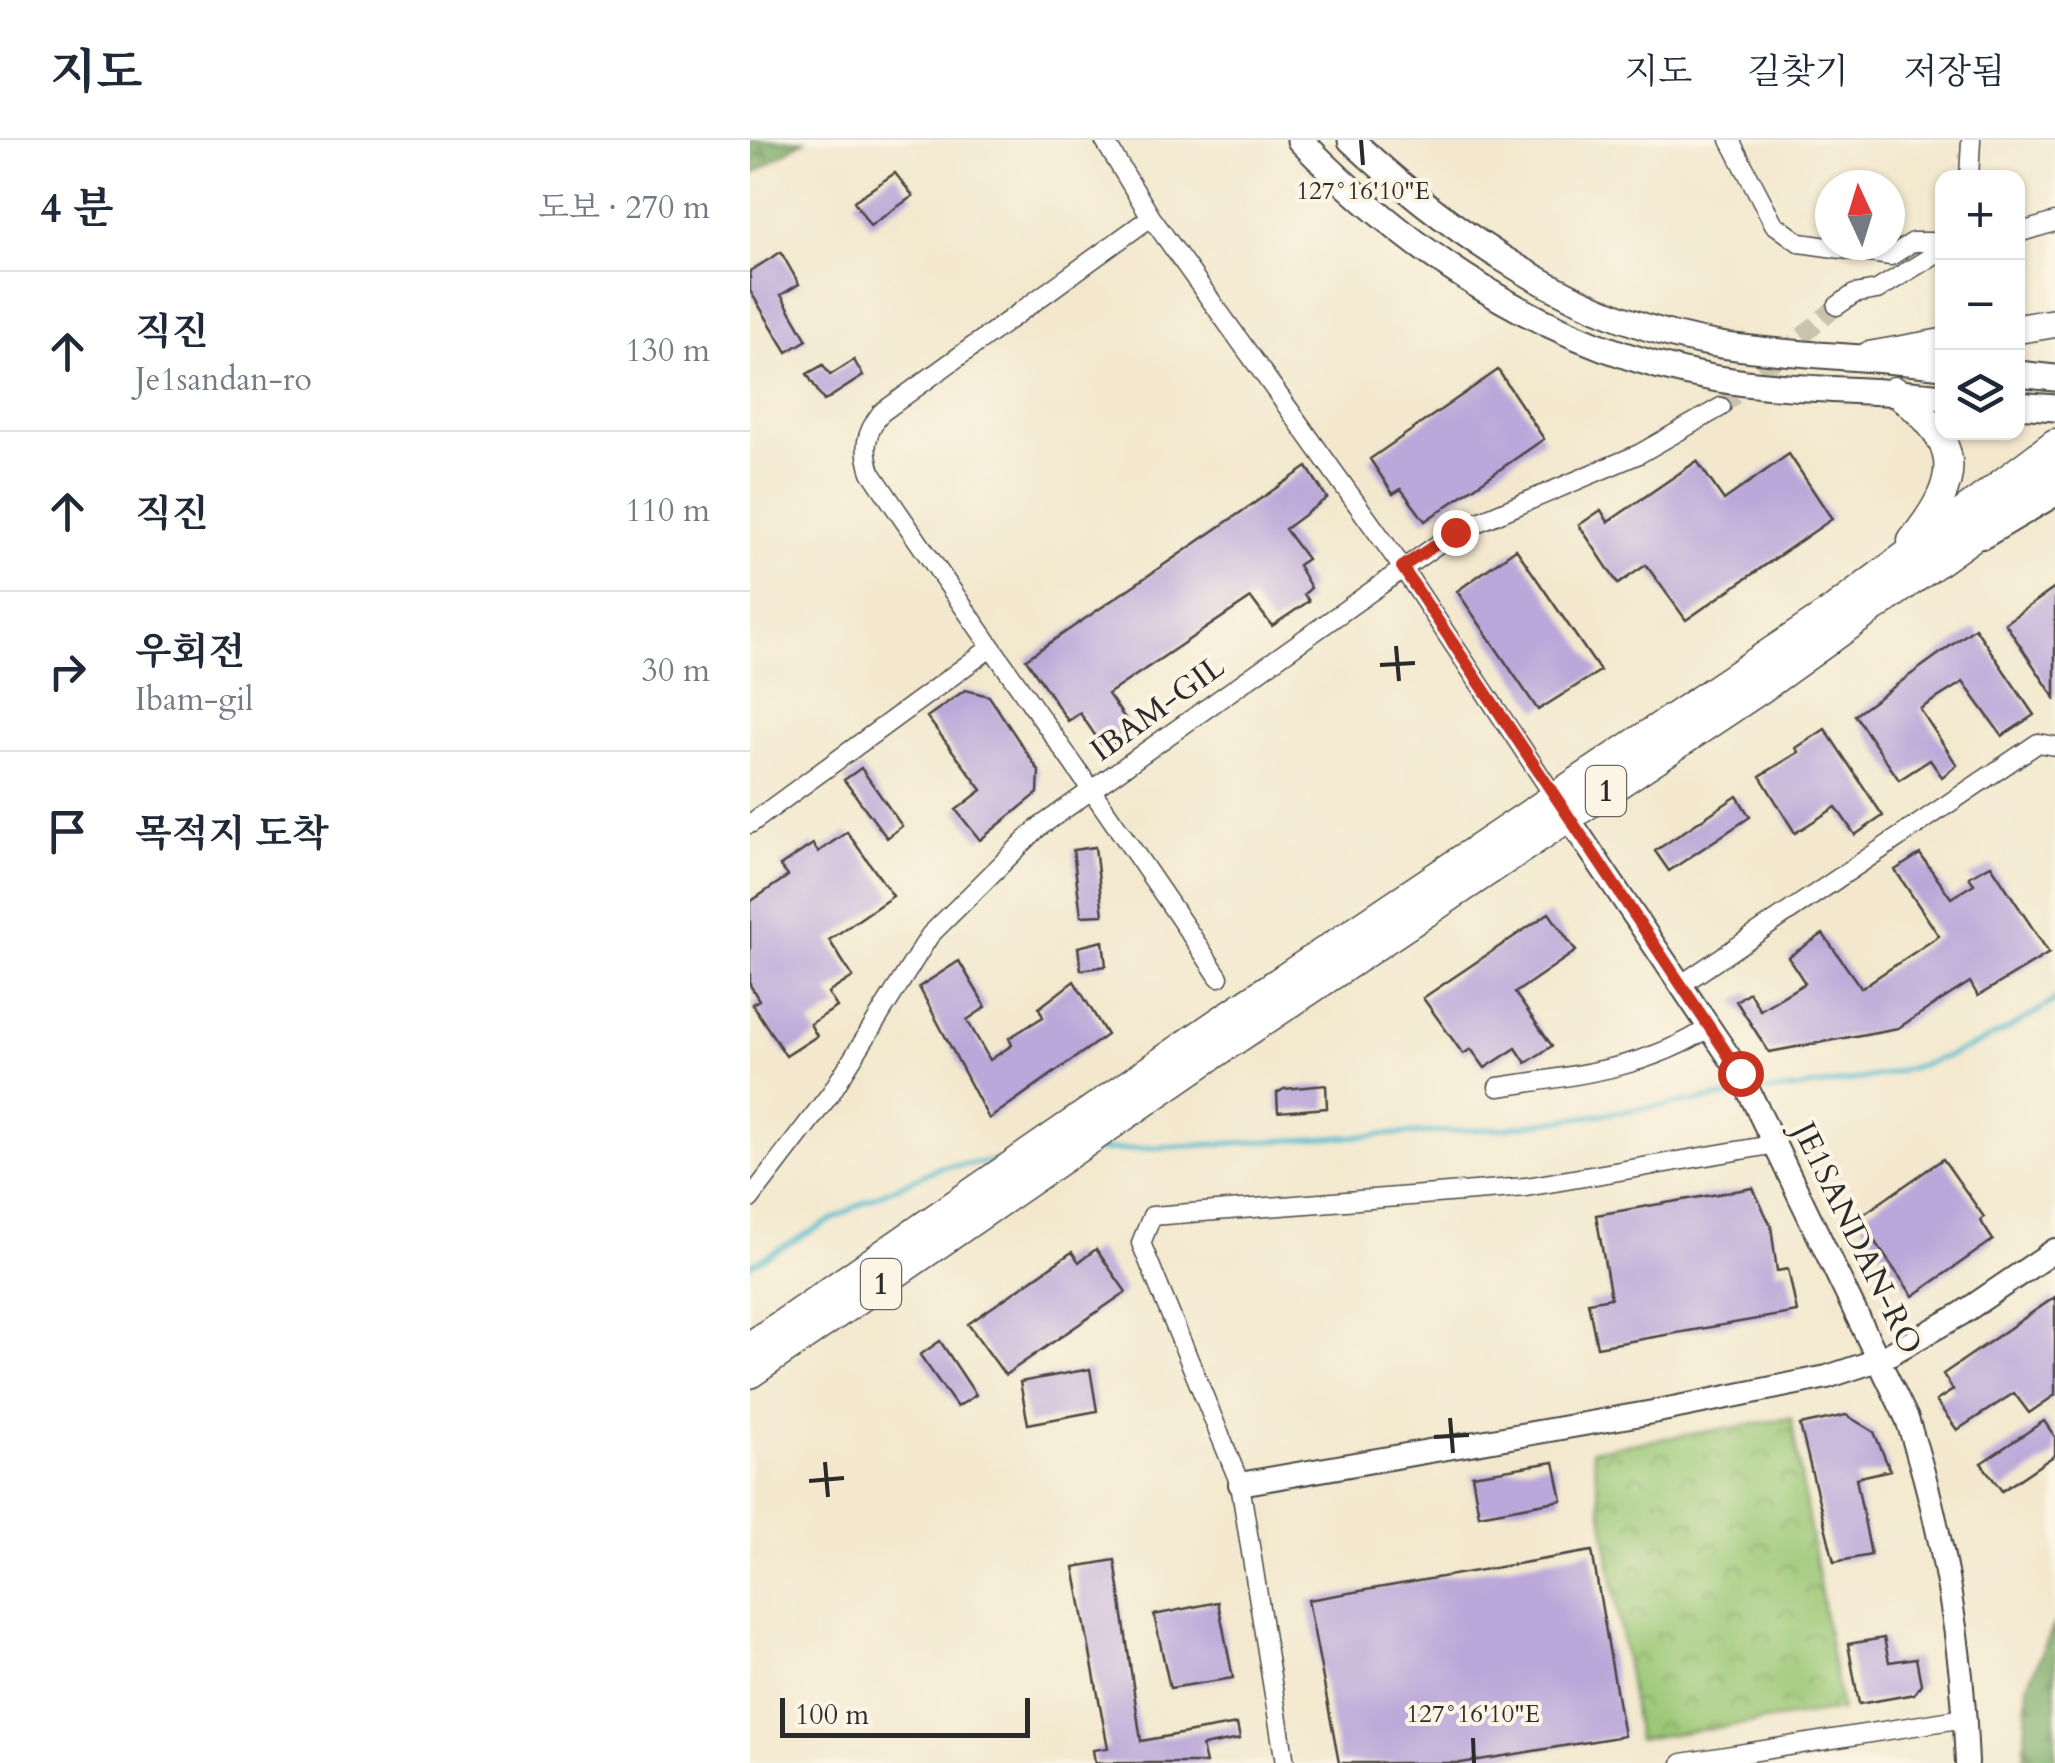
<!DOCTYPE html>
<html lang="ko">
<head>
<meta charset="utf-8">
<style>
	:root { --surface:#fff; --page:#f2f2f3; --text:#1f2937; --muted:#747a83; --line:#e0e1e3 }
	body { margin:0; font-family:Cardo,"Noto Serif KR",serif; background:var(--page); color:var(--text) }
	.controls { position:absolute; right:30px; top:30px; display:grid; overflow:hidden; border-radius:20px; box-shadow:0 2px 8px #0004 }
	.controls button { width:90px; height:90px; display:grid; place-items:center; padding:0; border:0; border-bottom:2px solid var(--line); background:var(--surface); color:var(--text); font:50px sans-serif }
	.compass { position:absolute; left:1065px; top:30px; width:90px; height:90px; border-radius:50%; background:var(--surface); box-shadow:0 2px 8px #0004; rotate:356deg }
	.scale { position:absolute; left:30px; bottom:25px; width:250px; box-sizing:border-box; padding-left:10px; border:5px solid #2b2b2b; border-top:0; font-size:28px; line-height:35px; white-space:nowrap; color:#2b2b2b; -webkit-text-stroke:8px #fcf5e5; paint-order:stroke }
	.stop { position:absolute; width:30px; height:30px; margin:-22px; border:8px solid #c8321e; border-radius:50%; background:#fff }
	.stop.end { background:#c8321e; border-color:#fff; box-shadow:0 2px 10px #0008 }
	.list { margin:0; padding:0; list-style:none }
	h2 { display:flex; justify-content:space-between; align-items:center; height:130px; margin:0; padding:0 40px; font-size:42px }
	h2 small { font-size:32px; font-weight:400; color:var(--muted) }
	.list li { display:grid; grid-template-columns:65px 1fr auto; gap:30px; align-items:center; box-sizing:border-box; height:160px; padding:0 40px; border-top:2px solid var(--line) }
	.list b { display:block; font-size:38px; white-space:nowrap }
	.list p { margin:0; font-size:32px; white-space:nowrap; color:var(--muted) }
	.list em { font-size:32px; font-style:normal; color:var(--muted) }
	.icon { flex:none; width:55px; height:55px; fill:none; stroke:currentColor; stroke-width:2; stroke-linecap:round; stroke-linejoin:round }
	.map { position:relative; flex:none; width:1305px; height:1623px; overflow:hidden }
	header { display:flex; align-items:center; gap:60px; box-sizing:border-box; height:140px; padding:0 50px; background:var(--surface); border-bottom:2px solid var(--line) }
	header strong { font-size:48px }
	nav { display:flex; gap:55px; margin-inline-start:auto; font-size:35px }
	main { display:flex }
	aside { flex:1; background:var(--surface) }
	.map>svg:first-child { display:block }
	.forest { fill:url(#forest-firs); stroke:#536c48; stroke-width:2.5 }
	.park { fill:url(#park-crowns); stroke:#627950; stroke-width:2.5 }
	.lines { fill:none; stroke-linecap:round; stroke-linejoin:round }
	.stream { stroke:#4fb9cc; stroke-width:5 }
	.building { fill:#bba7d9 }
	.minor-tunnel { stroke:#cbc2ad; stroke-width:18; stroke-dasharray:18 9; stroke-linecap:butt }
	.minor-casing { stroke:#494743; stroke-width:21 }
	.tertiary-casing { stroke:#494743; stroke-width:26 }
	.secondary-casing { stroke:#494743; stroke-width:29 }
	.primary-casing { stroke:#494743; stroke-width:31 }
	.motorway-casing { stroke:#494743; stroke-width:36 }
	.minor { stroke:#fff; stroke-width:18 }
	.tertiary { stroke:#fff; stroke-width:22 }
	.secondary { stroke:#fff; stroke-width:25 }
	.primary { stroke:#fff; stroke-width:28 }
	.motorway { stroke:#fff; stroke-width:32 }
	.route { stroke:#c8321e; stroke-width:12 }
	.ticks { fill:none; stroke:#2b2b2b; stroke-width:4 }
	.labels { text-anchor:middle; stroke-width:8; stroke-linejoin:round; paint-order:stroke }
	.shield { fill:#fcf5e5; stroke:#6a6863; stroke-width:2.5 }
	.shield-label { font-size:30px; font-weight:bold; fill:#2b2b2b }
	.street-label { font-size:32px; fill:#2b2b2b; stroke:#fcf5e5 }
	.ticks-label { font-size:25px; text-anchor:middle; fill:#2b2b2b; stroke:#fcf5e5; stroke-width:8; stroke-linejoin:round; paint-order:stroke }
</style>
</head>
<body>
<header>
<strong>지도</strong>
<nav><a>지도</a><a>길찾기</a><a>저장됨</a></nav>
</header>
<main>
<aside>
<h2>4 분<small>도보 · 270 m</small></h2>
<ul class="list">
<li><svg class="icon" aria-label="ahead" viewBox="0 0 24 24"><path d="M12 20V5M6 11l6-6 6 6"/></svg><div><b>직진</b><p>Je1sandan-ro</p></div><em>130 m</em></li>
<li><svg class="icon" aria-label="ahead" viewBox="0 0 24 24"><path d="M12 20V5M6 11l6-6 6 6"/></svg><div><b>직진</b></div><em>110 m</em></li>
<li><svg class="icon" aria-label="right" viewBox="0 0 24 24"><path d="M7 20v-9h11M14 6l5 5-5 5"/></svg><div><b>우회전</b><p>Ibam-gil</p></div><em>30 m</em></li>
<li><svg class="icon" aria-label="arrive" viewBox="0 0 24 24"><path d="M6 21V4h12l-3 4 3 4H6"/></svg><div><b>목적지 도착</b></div></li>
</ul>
</aside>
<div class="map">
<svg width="1305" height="1623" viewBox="0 0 1305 1623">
	<defs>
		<pattern id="forest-firs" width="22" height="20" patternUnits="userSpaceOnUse" patternTransform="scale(2.5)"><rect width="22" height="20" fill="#7bac66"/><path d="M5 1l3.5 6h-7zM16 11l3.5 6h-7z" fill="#658c54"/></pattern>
		<pattern id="park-crowns" width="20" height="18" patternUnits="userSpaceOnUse" patternTransform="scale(2.5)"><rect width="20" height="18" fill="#9ac775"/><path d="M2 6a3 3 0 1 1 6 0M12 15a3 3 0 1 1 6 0" fill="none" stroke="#7ea260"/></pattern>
	</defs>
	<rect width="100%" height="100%" fill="#fcf5e5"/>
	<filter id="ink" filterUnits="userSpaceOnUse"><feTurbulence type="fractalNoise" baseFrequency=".01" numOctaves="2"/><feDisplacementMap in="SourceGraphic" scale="20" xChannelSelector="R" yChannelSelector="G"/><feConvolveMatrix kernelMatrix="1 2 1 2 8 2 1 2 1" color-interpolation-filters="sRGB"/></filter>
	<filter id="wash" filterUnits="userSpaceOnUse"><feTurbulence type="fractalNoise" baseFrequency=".0048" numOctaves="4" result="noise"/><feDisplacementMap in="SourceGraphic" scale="40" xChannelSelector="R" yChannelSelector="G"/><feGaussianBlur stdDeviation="2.25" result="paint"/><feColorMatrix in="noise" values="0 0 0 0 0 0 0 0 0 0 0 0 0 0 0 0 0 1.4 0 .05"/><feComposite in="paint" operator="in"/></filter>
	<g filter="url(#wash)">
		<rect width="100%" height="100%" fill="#f3e8ce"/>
		<!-- forest -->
		<path class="forest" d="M 0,0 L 54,0 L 0,36 Z
			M 1305,1483 L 1305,1623 L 1274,1623 L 1278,1544 Z"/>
		<!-- park -->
		<path class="park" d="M 1041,1278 L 1091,1570 L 888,1599 L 842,1310 Z"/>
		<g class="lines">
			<!-- stream -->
			<path class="stream" d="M 1005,953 C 1121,941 1207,928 1305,860
				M 343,1011 L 756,988 L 994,954
				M 0,1125 L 116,1061 L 191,1027 L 248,1021"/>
		</g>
		<g id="blocks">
			<!-- building -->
			<path class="building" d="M 145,33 L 163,56 L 120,86 L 104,61 Z
				M 31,112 L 49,144 L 31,155 L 57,200 L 37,212 L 0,151 L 0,131 Z
				M 104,220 L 113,236 L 74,261 L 57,234 L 73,225 L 80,235 Z
				M 748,230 L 794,299 L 675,381 L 651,349 L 643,354 L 620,319 Z
				M 1039,314 L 1082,379 L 936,480 L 896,425 L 868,444 L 829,385 L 851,370 L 858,382 L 947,321 L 974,360 Z
				M 557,327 L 577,358 L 535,389 L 557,419 L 548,425 L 561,448 L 554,454 L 559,461 L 522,486 L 501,458 L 358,554 L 383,590 L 362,605 L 351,604 L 330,573 L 318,581 L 276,519 Z
				M 766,409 L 850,531 L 788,570 L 707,451 Z
				M 1305,448 L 1305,558 L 1255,483 Z
				M 1225,488 L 1284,575 L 1252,596 L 1213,542 L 1170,569 L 1207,625 L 1192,637 L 1180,620 L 1149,640 L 1105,575 Z
				M 215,550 L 239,556 L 289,631 L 288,653 L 230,700 L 206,670 L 232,650 L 177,577 Z
				M 1075,589 L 1133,676 L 1105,695 L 1086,667 L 1045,693 L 1010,636 L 1049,612 L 1046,608 Z
				M 111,628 L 152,686 L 137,698 L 94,640 Z
				M 987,656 L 1000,677 L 919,731 L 905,711 Z
				M 97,692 L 143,756 L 79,800 L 103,837 L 78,853 L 87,867 L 60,884 L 67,896 L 36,916 L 2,864 L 9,860 L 0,845 L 0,762 L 38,736 L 30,726 L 63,704 L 68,712 Z
				M 345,707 L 353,775 L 331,776 L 323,710 Z
				M 1170,714 L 1201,758 L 1224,744 L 1219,737 L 1241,725 L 1299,813 L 1228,856 L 1220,842 L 1148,888 L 1019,912 L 986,861 L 999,852 L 1010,870 L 1055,843 L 1038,817 L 1073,794 L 1111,848 L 1189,796 L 1145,730 Z
				M 799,773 L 826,811 L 765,853 L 802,906 L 776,923 L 766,908 L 735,928 L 721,909 L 713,914 L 673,858 Z
				M 353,801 L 356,826 L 331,830 L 328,807 Z
				M 209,821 L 236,867 L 217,880 L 240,920 L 262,905 L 259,898 L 293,877 L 289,868 L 324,841 L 357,895 L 239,979 L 169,847 Z
				M 576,945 L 577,968 L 528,972 L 527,953 L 534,949 Z
				M 1193,1019 L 1234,1077 L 1230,1080 L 1243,1100 L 1163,1156 L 1108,1078 Z
				M 1003,1048 L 1021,1086 L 1027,1131 L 1038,1129 L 1047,1172 L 847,1207 L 838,1162 L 861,1158 L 846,1075 Z
				M 346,1109 L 376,1152 L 255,1235 L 218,1184 L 322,1112 L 329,1122 Z
				M 1305,1157 L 1305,1255 L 1279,1273 L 1264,1253 L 1207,1290 L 1186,1261 L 1203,1250 L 1193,1234 Z
				M 190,1201 L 226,1255 L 207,1267 L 170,1215 Z
				M 340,1229 L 347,1271 L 278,1284 L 270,1242 Z
				M 1096,1275 L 1124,1292 L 1140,1330 L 1106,1338 L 1121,1415 L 1084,1422 L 1050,1285 Z
				M 1294,1281 L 1305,1297 L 1305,1315 L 1252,1351 L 1231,1323 Z
				M 804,1322 L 812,1360 L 729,1375 L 722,1335 Z
				M 842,1411 L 874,1596 L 711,1623 L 589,1623 L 558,1460 Z
				M 365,1420 L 391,1601 L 487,1584 L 490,1599 L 452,1606 L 456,1623 L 345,1623 L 343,1610 L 358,1608 L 324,1427 Z
				M 468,1462 L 483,1538 L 420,1548 L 404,1475 Z
				M 1134,1498 L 1139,1522 L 1166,1518 L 1171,1544 L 1164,1554 L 1109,1564 L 1098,1504 Z"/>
		</g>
	</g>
	<g filter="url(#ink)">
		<use href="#blocks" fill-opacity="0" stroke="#494743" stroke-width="2.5"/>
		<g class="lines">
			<!-- minor-tunnel -->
			<path class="minor-tunnel" d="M 971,267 L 1087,166"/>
			<!-- minor casing -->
			<g class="minor-casing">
				<path id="minor" d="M 354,0 L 401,77 L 652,427 L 804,656
					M 980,0 L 1024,84 L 1050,103 L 1141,116 L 1163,102 L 1192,102
					M 1219,38 L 1221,0
					M 401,77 L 131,273 C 115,294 113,308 121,332 C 235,502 356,666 469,837
					M 1268,93 L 1305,82
					M 1087,166 L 1104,154 L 1127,150 L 1192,110
					M 0,684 L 239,509
					M 932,844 L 1288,603 L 1305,606
					M 748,947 C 822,936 897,929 960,887
					M 0,1059 L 81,953 L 180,795 L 288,688 L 705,392 L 889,314 L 971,267
					M 535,1623 L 490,1344 L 391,1103 L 402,1076 L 776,1047 L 1027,1004
					M 932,1623 L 1215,1578"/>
			</g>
			<!-- tertiary casing -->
			<g class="tertiary-casing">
				<path id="tertiary" d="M 811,667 L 990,933 L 1157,1279 C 1193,1388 1213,1508 1217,1623
					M 490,1344 L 903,1272 L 1077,1237 L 1131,1219 L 1211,1174 L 1305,1110"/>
			</g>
			<!-- secondary casing -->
			<g class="secondary-casing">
				<path id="secondary" d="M 550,0 C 670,124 821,221 995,243 C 1061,251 1127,249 1192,257
					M 601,0 C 701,94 832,184 971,205 C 1044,216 1119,216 1192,226
					M 1268,234 L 1305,238
					M 1268,265 L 1305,268"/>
			</g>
			<!-- primary casing -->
			<g class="primary-casing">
				<path id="primary" d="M 1268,189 L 1305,183
					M 1119,216 L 1192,203
					M 1145,251 C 1212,303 1214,336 1162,401
					M 0,1206 L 464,885 L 1082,471 L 1305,303
					M 0,1234 L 478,905 L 1014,547 L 1276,359 L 1305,326"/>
			</g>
			<!-- motorway casing -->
			<g class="motorway-casing">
				<path id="motorway" d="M 1232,392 L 1305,349"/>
			</g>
			<!-- minor -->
			<use href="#minor" class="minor"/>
			<!-- tertiary -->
			<use href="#tertiary" class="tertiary"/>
			<!-- secondary -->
			<use href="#secondary" class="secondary"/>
			<!-- primary -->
			<use href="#primary" class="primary"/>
			<!-- motorway -->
			<use href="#motorway" class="motorway"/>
		</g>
	</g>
	<g class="lines" filter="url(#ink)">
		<!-- route -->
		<path class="route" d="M 705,392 L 652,427 L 990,933"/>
	</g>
	<!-- ticks -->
	<path class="ticks" d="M 611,0 L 613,25M 646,506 L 649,541M 630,525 L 665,523M 700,1278 L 703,1313M 684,1297 L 719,1295M 75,1322 L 78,1357M 59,1341 L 94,1338M 723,1598 L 724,1623"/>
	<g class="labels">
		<!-- shield labels -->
		<g class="shield">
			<rect x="836" y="626" width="40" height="50" rx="8"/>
			<rect x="111" y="1119" width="40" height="50" rx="8"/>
		</g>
		<g class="shield-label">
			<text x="856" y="661">1</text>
			<text x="131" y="1154">1</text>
		</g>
		<!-- street labels -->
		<g class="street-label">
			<text transform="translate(407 568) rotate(-36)" y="11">IBAM-GIL</text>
			<text transform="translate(1108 1098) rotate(64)" y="11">JE1SANDAN-RO</text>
		</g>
	</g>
	<g class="ticks-label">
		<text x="613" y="59">127°16'10"E</text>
		<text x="723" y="1582">127°16'10"E</text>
	</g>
</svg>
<div class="controls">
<button>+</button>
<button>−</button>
<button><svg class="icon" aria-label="layers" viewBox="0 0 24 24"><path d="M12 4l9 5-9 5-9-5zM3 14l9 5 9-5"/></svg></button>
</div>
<svg class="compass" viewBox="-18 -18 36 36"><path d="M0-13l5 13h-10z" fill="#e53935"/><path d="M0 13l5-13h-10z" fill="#747a83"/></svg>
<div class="scale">100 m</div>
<div class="stop" style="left:990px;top:933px"></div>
<div class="stop end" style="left:705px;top:392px"></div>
</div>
</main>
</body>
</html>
